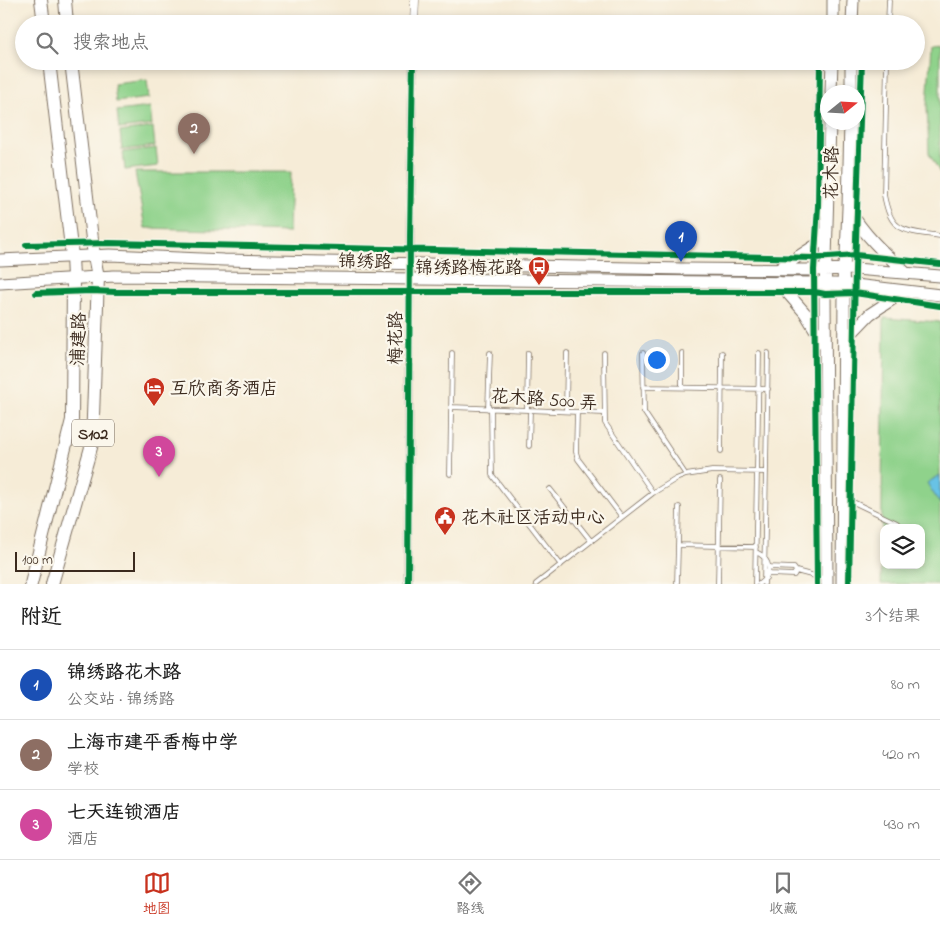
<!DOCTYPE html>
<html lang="zh">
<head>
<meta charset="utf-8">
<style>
	:root { --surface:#fff; --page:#f2f2f2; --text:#222; --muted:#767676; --line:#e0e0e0; --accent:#c8321e }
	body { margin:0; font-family:"Indie Flower","LXGW WenKai TC",sans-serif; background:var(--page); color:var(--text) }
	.controls { position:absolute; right:15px; bottom:15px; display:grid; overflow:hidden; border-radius:10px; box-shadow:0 2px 8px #0003 }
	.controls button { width:45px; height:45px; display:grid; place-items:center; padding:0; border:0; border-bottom:1px solid var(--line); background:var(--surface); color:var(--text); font:25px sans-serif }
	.compass { position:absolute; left:820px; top:85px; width:45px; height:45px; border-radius:50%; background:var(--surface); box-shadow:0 2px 8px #0003; rotate:72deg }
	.scale { position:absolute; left:15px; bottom:12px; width:120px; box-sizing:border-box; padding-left:5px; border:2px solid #3b2a1e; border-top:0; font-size:14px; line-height:18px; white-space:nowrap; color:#3b2a1e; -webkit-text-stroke:4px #fbf7ec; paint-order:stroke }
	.you { position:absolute; left:656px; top:359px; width:18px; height:18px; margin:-12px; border:4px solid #fff; border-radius:50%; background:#1a73e8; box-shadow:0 0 0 8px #1a73e833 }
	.badge { display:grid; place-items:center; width:32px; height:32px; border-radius:50%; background:var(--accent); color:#fff; font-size:16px; font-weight:700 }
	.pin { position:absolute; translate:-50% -41px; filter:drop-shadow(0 1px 2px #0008) }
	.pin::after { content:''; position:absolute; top:26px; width:18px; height:15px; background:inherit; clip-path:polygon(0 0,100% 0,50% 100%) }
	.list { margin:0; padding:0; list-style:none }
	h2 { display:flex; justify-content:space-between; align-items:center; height:65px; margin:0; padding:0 20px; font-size:21px }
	h2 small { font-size:16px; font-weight:400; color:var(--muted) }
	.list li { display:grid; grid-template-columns:32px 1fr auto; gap:15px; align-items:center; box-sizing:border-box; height:70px; padding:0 20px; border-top:1px solid var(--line) }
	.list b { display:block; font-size:19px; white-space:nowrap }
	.list p { margin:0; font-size:16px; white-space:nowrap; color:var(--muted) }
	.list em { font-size:16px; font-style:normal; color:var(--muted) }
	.icon { flex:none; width:28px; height:28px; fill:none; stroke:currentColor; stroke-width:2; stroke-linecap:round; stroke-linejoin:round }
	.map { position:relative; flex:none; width:940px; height:584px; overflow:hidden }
	.search { position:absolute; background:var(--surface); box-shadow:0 2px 8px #0003; left:15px; right:15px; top:15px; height:55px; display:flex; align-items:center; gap:12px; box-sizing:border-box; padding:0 18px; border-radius:28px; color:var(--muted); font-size:19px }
	.sheet { height:275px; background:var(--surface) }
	nav { display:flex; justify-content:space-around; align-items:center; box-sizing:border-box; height:70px; border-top:1px solid var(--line); background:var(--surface); font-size:14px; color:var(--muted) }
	nav a { display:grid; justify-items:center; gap:2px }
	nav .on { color:var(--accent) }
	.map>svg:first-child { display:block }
	.green { fill:#8fd28b; stroke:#657e54; fill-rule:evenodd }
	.water { fill:#67c2e5; stroke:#517682 }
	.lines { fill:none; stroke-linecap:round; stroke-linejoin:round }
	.service-casing { stroke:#7c6e5f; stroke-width:5.5 }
	.minor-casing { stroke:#7c6e5f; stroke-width:9 }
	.secondary-casing { stroke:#7c6e5f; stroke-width:13 }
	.primary-casing { stroke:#7c6e5f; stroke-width:14 }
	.service { stroke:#fff; stroke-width:4 }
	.minor { stroke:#fff; stroke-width:8 }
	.secondary { stroke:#fff; stroke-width:11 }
	.primary { stroke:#fff; stroke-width:12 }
	.cycleway-casing { stroke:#fbf7ec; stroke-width:9 }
	.cycleway { stroke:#00873e; stroke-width:6 }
	.labels { text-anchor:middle; stroke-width:4.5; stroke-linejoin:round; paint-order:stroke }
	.shield { fill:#fbf7ec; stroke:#75685c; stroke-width:1 }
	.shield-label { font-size:16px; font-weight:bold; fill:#3b2a1e }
	.street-label { font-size:18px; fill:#3b2a1e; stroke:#fbf7ec }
	.poi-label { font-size:18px; fill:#3b2a1e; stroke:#fbf7ec; text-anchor:start }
</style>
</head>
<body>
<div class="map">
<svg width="940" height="584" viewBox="0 0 940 584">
	<rect width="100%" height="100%" fill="#fbf7ec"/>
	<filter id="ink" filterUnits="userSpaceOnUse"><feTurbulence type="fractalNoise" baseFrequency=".02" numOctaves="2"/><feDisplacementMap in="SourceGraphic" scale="10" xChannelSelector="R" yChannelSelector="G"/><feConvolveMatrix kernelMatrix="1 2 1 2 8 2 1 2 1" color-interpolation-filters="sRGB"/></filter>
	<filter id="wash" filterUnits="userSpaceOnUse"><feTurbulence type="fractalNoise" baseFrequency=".0096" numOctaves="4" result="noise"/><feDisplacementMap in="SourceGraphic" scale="20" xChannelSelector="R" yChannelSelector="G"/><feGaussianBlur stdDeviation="1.12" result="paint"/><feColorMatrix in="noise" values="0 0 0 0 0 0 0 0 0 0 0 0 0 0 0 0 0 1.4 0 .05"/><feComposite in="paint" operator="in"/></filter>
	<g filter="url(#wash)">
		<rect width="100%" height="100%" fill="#f6ecd7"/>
		<!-- green -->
		<path class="green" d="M 940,45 L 940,173 L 929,153 L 927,106 L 931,46 Z
			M 147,80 L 149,98 L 116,102 L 114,84 Z
			M 150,107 L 152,125 L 119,129 L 117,111 Z
			M 153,127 L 155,146 L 122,150 L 120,132 Z
			M 156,148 L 158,166 L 125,170 L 123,152 Z
			M 135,172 L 291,172 L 289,232 L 145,228 Z
			M 884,318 L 940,322 L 940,584 L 881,584 ZM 884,528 L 921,528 L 921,565 L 884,565 Z"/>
		<!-- water -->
		<path class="water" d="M 940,475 L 940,504 L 927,483 Z"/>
	</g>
	<g filter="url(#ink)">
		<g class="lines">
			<!-- service casing -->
			<g class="service-casing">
				<path id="service" d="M 888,24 L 889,0
					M 887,61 L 884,195 C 886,205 889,219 897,225 C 906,233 928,234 940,236
					M 604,353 L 605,423 L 653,493
					M 643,353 L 644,412 L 686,475
					M 643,387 L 768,389
					M 682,387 L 682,353
					M 451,407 L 604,413
					M 488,409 L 490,353
					M 491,409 L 492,475 L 561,565
					M 527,410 L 528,353
					M 566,411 L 567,353
					M 577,412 L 576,452 L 578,459 L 622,517
					M 529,446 L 530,410
					M 721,451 L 722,353
					M 450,474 L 452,353
					M 550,489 L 591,541
					M 851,501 L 897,523
					M 678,545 L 756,547
					M 756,552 C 767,557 772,567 766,578 L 759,584
					M 769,567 L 794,568 L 796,571 L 826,579
					M 769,574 L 794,575 L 796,571
					M 536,584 L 653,493 L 676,479 L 686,475 L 712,471 L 766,472
					M 677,584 L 679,507
					M 718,584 L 720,480
					M 755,584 L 759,353
					M 764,584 L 768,353"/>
			</g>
			<!-- minor casing -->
			<g class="minor-casing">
				<path id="minor" d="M 414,24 L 415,0
					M 408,584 L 410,235 L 413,61"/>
			</g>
			<!-- secondary casing -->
			<g class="secondary-casing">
				<path id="secondary" d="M 833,24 L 833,0
					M 852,24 L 853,0
					M 831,92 L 832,61
					M 851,92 L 851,61
					M 849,209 C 863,234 884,253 905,272
					M 0,260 L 110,255 L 224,260 L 684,269 L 814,270 L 855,269 L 940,276
					M 779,269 L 816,245 L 827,230
					M 778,282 L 805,313 L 825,346
					M 0,283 L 114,276 L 814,283 L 855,285 L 940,295
					M 844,341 L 870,314 L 905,291
					M 827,584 L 825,294 L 830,122
					M 842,584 L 844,293 L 843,269 L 846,254 L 848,208 L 850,122"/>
			</g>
			<!-- primary casing -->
			<g class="primary-casing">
				<path id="primary" d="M 41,0 L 44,24
					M 65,0 L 67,24
					M 31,584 L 72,420 L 73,278 L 72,256 L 49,61
					M 52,584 L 92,444 L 98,277 L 94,256 L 71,61"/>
			</g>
			<!-- service -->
			<use href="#service" class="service"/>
			<!-- minor -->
			<use href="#minor" class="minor"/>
			<!-- secondary -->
			<use href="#secondary" class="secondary"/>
			<!-- primary -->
			<use href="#primary" class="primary"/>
			<!-- cycleway casing -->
			<g class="cycleway-casing">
				<path id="cycleway" d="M 26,245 L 109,243 L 815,258 L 856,255 L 940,264
					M 36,293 L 91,291 L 116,292 L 815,292 L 825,294 L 855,293 L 940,306
					M 408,584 L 410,235 L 413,61
					M 817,584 L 814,270 L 818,206 L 820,61
					M 849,584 L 855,269 L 862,61"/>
			</g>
			<!-- cycleway -->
			<use href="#cycleway" class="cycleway"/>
		</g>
	</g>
	<!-- icons -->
	<defs>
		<g id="bus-pin" transform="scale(1.125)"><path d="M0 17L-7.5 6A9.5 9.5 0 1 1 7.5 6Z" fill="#c8321e" stroke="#fbf7ec"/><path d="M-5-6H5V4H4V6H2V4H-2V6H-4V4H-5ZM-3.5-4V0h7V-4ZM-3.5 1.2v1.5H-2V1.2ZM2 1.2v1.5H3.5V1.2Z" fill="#fff"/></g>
		<g id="hotel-pin" transform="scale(1.125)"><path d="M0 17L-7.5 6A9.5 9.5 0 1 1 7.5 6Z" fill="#c8321e" stroke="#fbf7ec"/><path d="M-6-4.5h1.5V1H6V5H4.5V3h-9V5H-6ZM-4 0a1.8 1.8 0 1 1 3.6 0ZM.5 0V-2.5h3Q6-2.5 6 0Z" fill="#fff"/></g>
		<g id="civic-pin" transform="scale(1.125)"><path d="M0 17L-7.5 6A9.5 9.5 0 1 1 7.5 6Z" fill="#c8321e" stroke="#fbf7ec"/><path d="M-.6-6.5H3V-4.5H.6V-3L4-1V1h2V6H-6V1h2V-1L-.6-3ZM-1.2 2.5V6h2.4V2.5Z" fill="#fff"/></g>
	</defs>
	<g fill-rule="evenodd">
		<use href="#bus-pin" x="539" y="267"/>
		<use href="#hotel-pin" x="154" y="388"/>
		<use href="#civic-pin" x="445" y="517"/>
	</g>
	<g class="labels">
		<!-- shield labels -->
		<rect class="shield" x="72" y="419.5" width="42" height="27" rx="4"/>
		<g class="shield-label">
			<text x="93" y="439">S102</text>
		</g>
		<!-- street labels -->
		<g class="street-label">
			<text transform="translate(831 173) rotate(-89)" y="6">花木路</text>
			<text transform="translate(365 261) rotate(1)" y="6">锦绣路</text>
			<text transform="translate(395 338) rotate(-90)" y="6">梅花路</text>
			<text transform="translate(78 339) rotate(-88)" y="6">浦建路</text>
			<text transform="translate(544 399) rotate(4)" y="6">花木路 500 弄</text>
		</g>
		<!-- poi labels -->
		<g class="poi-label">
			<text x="523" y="273" text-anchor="end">锦绣路梅花路</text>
			<text x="170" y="394">互欣商务酒店</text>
			<text x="461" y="523">花木社区活动中心</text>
		</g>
	</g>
</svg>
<div class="controls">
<button><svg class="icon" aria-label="layers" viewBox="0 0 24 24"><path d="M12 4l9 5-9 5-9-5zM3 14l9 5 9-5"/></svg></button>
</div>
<svg class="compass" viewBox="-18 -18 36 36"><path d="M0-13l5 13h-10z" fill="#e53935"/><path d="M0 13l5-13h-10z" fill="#767676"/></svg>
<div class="scale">100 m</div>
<div class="you"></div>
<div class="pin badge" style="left:681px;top:262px;background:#1a4fb4">1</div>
<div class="pin badge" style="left:194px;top:154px;background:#8d6e63">2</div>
<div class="pin badge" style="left:159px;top:477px;background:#d1479c">3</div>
<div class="search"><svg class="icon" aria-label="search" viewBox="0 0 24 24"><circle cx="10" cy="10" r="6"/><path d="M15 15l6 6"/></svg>搜索地点</div>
</div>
<section class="sheet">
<h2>附近<small>3个结果</small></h2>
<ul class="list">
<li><span class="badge" style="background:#1a4fb4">1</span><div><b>锦绣路花木路</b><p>公交站 · 锦绣路</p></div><em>80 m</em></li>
<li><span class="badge" style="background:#8d6e63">2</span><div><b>上海市建平香梅中学</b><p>学校</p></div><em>420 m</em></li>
<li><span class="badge" style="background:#d1479c">3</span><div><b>七天连锁酒店</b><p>酒店</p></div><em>430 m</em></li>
</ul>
</section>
<nav>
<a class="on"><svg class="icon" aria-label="map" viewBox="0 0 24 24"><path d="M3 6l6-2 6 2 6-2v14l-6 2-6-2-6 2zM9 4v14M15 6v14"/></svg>地图</a>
<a><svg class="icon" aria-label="directions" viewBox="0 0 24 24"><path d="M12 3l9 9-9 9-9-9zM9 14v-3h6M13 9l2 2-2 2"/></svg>路线</a>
<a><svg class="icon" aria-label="saved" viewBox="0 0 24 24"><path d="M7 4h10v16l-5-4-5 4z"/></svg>收藏</a>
</nav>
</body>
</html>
